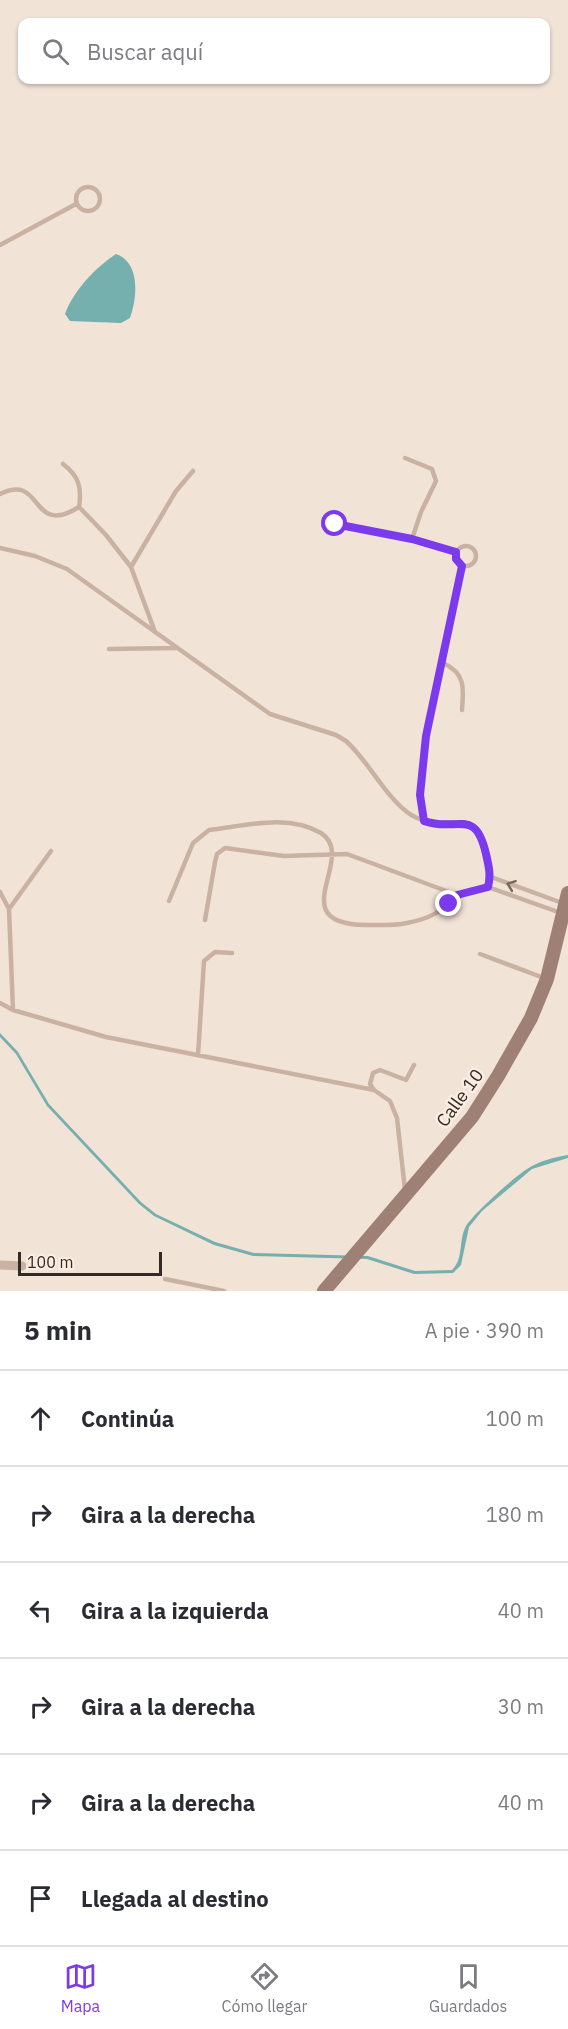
<!DOCTYPE html>
<html lang="es">
<head>
<meta charset="utf-8">
<style>
	:root { --surface:#fff; --page:#f7f7f7; --text:#2b2b33; --muted:#7c7c81; --line:#e1e1e2; --accent:#7c3aed }
	body { margin:0; font-family:"IBM Plex Sans",sans-serif; background:var(--page); color:var(--text) }
	.scale { position:absolute; left:18px; bottom:15px; width:144px; box-sizing:border-box; padding-left:6px; border:3px solid #352925; border-top:0; font-size:16px; line-height:21px; white-space:nowrap; color:#352925; -webkit-text-stroke:4px #faeee3; paint-order:stroke }
	.stop { position:absolute; width:18px; height:18px; margin:-14px; border:4px solid #7c3aed; border-radius:50%; background:#fff }
	.stop.end { background:#7c3aed; border-color:#fff; box-shadow:0 2px 6px #0008 }
	.list { margin:0; padding:0; list-style:none }
	h2 { display:flex; justify-content:space-between; align-items:center; height:78px; margin:0; padding:0 24px; font-size:26px }
	h2 small { font-size:20px; font-weight:400; color:var(--muted) }
	.list li { display:grid; grid-template-columns:39px 1fr auto; gap:18px; align-items:center; box-sizing:border-box; height:96px; padding:0 24px; border-top:2px solid var(--line) }
	.list b { display:block; font-size:22px; white-space:nowrap }
	.list em { font-size:20px; font-style:normal; color:var(--muted) }
	.icon { flex:none; width:33px; height:33px; fill:none; stroke:currentColor; stroke-width:2; stroke-linecap:round; stroke-linejoin:round }
	.map { position:relative; flex:none; width:568px; height:1291px; overflow:hidden }
	.search { position:absolute; background:var(--surface); box-shadow:0 2px 4px #0004; left:18px; right:18px; top:18px; height:66px; display:flex; align-items:center; gap:15px; box-sizing:border-box; padding:0 21px; border-radius:12px; color:var(--muted); font-size:22px }
	.sheet { height:654px; background:var(--surface) }
	nav { display:flex; justify-content:space-around; align-items:center; box-sizing:border-box; height:84px; border-top:2px solid var(--line); background:var(--surface); font-size:16px; color:var(--muted) }
	nav a { display:grid; justify-items:center; gap:3px }
	nav .on { color:var(--accent) }
	.map>svg:first-child { display:block }
	.water { fill:#75b0ae }
	.lines { fill:none; stroke-linecap:round; stroke-linejoin:round }
	.lane { stroke:#cab2a2; stroke-width:4.5 }
	.street { stroke:#cab2a2; stroke-width:9 }
	.secondary { stroke:#9e8074; stroke-width:14 }
	.oneway { stroke:#78675d }
	.route { stroke:#7c3aed; stroke-width:8 }
	.labels { text-anchor:middle; stroke-width:5; stroke-linejoin:round; paint-order:stroke }
	.street-label { font-size:18px; fill:#352925; stroke:#faeee3 }
</style>
</head>
<body>
<div class="map">
<svg width="568" height="1291" viewBox="0 0 568 1291">
	<rect width="100%" height="100%" fill="#f2e3d7"/>
	<!-- water -->
	<path class="water" d="M 116,254 C 141,263 137,298 130,318 L 121,323 L 70,321 L 65,314 C 74,290 95,268 116,254 Z
		M 0,1033 L 18,1052 L 49,1104 L 141,1202 L 156,1214 L 215,1242 L 254,1253 L 368,1256 L 415,1271 L 452,1270 C 464,1258 458,1241 466,1226 C 474,1213 518,1173 532,1166 C 543,1160 556,1157 568,1155 L 568,1158 L 532,1169 L 482,1211 L 469,1227 L 461,1265 L 453,1273 L 414,1274 L 367,1259 L 253,1256 L 214,1245 L 154,1216 L 139,1204 L 47,1106 L 16,1054 L 0,1037 Z"/>
	<g class="lines">
		<!-- lane -->
		<path class="lane" d="M76 199a12 12 0 1 1 24 0a12 12 0 1 1-24 0Z
			M 0,245 L 76,204
			M 405,458 L 432,469 L 436,481 L 421,512 L 412,539
			M 63,464 C 79,476 82,488 79,507
			M 0,494 C 44,472 29,538 79,507 L 106,535 L 131,567
			M 335,524 L 412,539 L 456,552
			M456 556a10 10 0 1 1 20 0a10 10 0 1 1-20 0Z
			M 0,548 L 35,556 L 67,569 L 270,714 L 336,735 L 346,741 C 369,762 383,793 407,812 C 441,838 473,801 485,851 C 488,864 492,875 488,887
			M 155,632 L 131,567 L 176,491 L 193,471
			M 109,649 L 176,648
			M 443,663 C 465,673 464,687 462,710
			M 424,821 L 420,795 L 426,736 L 462,566
			M 491,877 L 565,904
			M 0,892 L 9,909 L 13,1010
			M 169,901 L 193,843 L 209,830 C 244,826 288,813 321,833 C 359,857 280,924 366,925 C 380,925 393,926 407,923 C 428,919 443,912 457,895
			M 9,909 L 51,851
			M 205,920 L 215,862 L 217,854 L 225,848 L 284,856 L 347,854 L 457,895 L 488,887 L 561,913
			M 480,954 L 544,978
			M 0,1003 L 13,1010 L 106,1037 L 374,1090 L 390,1101 L 397,1118 L 405,1190
			M 198,1055 L 204,961 L 215,952 L 232,953
			M 374,1090 L 370,1084 L 373,1073 L 380,1070 L 406,1080 L 414,1065
			M 165,1279 L 224,1291"/>
		<!-- street -->
		<path class="street" d="M 0,1265 L 22,1266"/>
		<!-- secondary -->
		<path class="secondary" d="M 324,1291 L 472,1117 L 498,1076 L 531,1018 L 547,979 L 568,893"/>
	</g>
	<!-- one-way arrows -->
	<defs><path id="oneway-chevron" d="M-2-3.5L2.5 0L-2 3.5" fill="none" stroke-width="1.6" stroke-linecap="round" stroke-linejoin="round" transform="scale(1.5)"/></defs>
	<use class="oneway" href="#oneway-chevron" transform="translate(511 885) rotate(-159)"/>
	<g class="lines">
		<!-- route -->
		<path class="route" d="M 335,524 L 412,539 L 456,552 L 456,559 L 462,566 L 426,736 L 420,795 L 424,821 C 457,833 475,806 486,854 C 489,867 491,875 488,887 L 457,895 L 449,904"/>
	</g>
	<g class="labels">
		<!-- street labels -->
		<g class="street-label">
			<text transform="translate(460 1098) rotate(-54)" y="6">Calle 10</text>
		</g>
	</g>
</svg>
<div class="scale">100 m</div>
<div class="stop" style="left:335px;top:524px"></div>
<div class="stop end" style="left:449px;top:904px"></div>
<div class="search"><svg class="icon" aria-label="search" viewBox="0 0 24 24"><circle cx="10" cy="10" r="6"/><path d="M15 15l6 6"/></svg>Buscar aquí</div>
</div>
<section class="sheet">
<h2>5 min<small>A pie · 390 m</small></h2>
<ul class="list">
<li><svg class="icon" aria-label="ahead" viewBox="0 0 24 24"><path d="M12 20V5M6 11l6-6 6 6"/></svg><div><b>Continúa</b></div><em>100 m</em></li>
<li><svg class="icon" aria-label="right" viewBox="0 0 24 24"><path d="M7 20v-9h11M14 6l5 5-5 5"/></svg><div><b>Gira a la derecha</b></div><em>180 m</em></li>
<li><svg class="icon" aria-label="left" viewBox="0 0 24 24"><path d="M17 20v-9H6M10 6l-5 5 5 5"/></svg><div><b>Gira a la izquierda</b></div><em>40 m</em></li>
<li><svg class="icon" aria-label="right" viewBox="0 0 24 24"><path d="M7 20v-9h11M14 6l5 5-5 5"/></svg><div><b>Gira a la derecha</b></div><em>30 m</em></li>
<li><svg class="icon" aria-label="right" viewBox="0 0 24 24"><path d="M7 20v-9h11M14 6l5 5-5 5"/></svg><div><b>Gira a la derecha</b></div><em>40 m</em></li>
<li><svg class="icon" aria-label="arrive" viewBox="0 0 24 24"><path d="M6 21V4h12l-3 4 3 4H6"/></svg><div><b>Llegada al destino</b></div></li>
</ul>
</section>
<nav>
<a class="on"><svg class="icon" aria-label="map" viewBox="0 0 24 24"><path d="M3 6l6-2 6 2 6-2v14l-6 2-6-2-6 2zM9 4v14M15 6v14"/></svg>Mapa</a>
<a><svg class="icon" aria-label="directions" viewBox="0 0 24 24"><path d="M12 3l9 9-9 9-9-9zM9 14v-3h6M13 9l2 2-2 2"/></svg>Cómo llegar</a>
<a><svg class="icon" aria-label="saved" viewBox="0 0 24 24"><path d="M7 4h10v16l-5-4-5 4z"/></svg>Guardados</a>
</nav>
</body>
</html>
